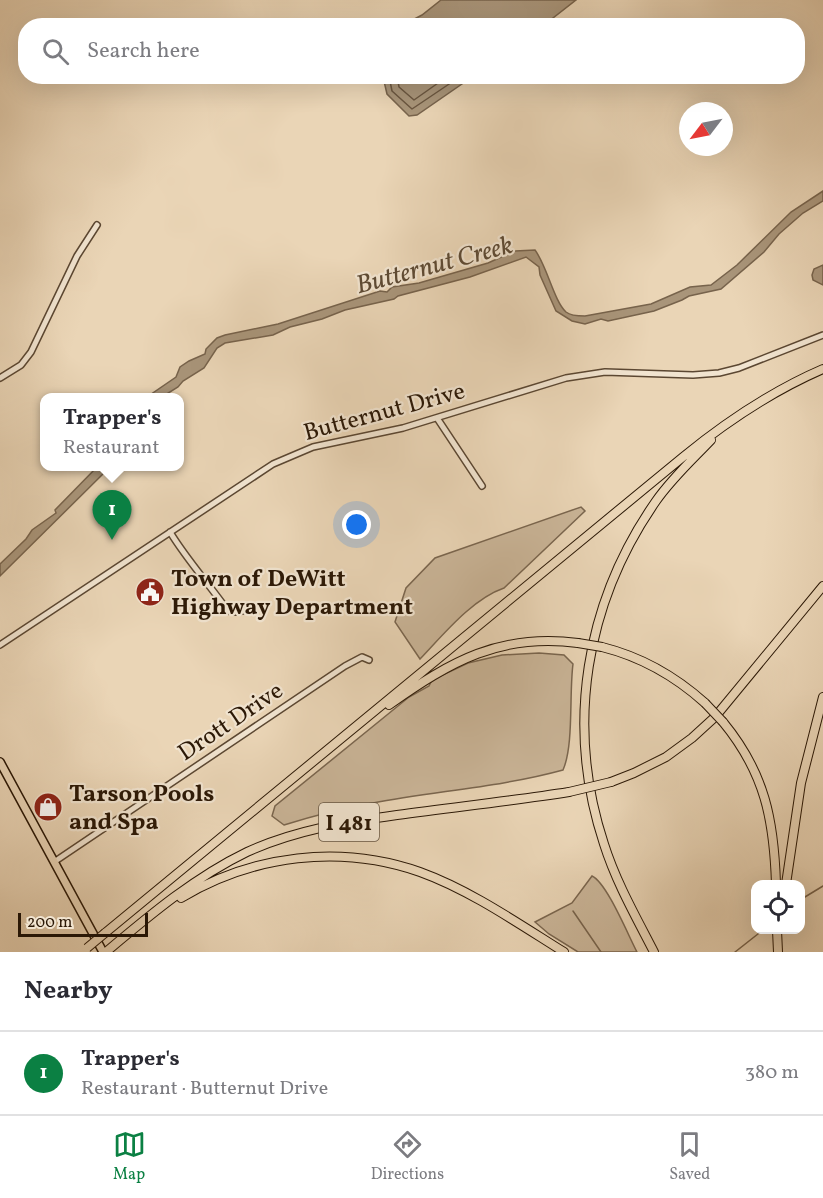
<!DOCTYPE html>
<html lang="en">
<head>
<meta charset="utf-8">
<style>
	:root { --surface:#fff; --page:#f2f2f3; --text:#2b2b33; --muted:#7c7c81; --line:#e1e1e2; --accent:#0b8043 }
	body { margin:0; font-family:Vollkorn,serif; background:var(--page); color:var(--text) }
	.controls { position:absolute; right:18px; bottom:18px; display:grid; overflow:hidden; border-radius:12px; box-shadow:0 6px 24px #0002 }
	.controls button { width:54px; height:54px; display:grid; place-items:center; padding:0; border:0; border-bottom:2px solid var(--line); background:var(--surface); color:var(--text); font:30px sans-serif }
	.compass { position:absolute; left:679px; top:102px; width:54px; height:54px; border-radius:50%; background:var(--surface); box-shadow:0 6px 24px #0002; rotate:238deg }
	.scale { position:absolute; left:18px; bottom:15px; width:130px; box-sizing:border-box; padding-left:6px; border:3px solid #2b1806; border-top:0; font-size:16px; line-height:21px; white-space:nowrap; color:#2b1806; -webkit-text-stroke:4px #f1e4d0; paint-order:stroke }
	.you { position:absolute; left:357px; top:525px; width:21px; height:21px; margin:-15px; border:4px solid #fff; border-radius:50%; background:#1a73e8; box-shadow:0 0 0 9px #1a73e833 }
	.badge { display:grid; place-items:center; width:39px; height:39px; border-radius:50%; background:var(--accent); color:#fff; font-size:20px; font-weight:700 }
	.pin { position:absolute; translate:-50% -50px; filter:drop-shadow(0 2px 3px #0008) }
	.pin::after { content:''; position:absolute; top:32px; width:21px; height:18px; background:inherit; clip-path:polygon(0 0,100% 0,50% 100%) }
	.popup { position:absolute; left:40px; top:393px; width:144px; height:78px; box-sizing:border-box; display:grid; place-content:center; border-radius:12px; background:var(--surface); filter:drop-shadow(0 2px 4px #0005); font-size:20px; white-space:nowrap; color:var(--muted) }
	.popup b { font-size:22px; color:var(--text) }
	.popup::after { content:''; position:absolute; left:50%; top:100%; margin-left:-12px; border:12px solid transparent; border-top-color:var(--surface) }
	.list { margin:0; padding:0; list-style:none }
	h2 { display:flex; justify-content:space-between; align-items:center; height:78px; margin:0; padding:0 24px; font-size:26px }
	h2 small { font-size:20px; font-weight:400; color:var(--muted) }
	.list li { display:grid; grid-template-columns:39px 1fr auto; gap:18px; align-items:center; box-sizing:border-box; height:84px; padding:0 24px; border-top:2px solid var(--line) }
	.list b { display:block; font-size:22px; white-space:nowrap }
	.list p { margin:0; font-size:20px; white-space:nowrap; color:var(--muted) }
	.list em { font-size:20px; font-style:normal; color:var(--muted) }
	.icon { flex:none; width:33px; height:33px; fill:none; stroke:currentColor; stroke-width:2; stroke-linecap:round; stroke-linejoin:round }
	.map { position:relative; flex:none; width:823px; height:952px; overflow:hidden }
	.search { position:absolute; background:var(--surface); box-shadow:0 6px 24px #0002; left:18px; right:18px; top:18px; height:66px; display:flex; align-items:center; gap:15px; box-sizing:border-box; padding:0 21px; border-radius:24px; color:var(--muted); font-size:22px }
	.sheet { height:162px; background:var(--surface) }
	nav { display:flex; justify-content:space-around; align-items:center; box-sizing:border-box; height:84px; border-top:2px solid var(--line); background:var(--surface); font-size:16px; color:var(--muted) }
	nav a { display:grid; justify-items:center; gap:3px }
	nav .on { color:var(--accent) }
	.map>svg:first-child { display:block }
	.green { fill:#cab598; stroke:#7a664f; stroke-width:1.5 }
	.water { fill:#a9957a; stroke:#77634c; stroke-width:1.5 }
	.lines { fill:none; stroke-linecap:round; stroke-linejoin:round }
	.shore { stroke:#6a5640; stroke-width:1.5 }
	.stream { stroke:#77634c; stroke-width:1.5 }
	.minor-casing { stroke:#5b4732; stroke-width:8 }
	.major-casing { stroke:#2b1806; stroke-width:10 }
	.highway-casing { stroke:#2b1806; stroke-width:10 }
	.minor { stroke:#f1e4d0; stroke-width:5 }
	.major { stroke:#ead5b6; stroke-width:7 }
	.highway { stroke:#ead5b6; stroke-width:8 }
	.highway-bridge-casing { stroke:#2b1806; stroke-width:10; stroke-linecap:butt }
	.highway-bridge { stroke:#ead5b6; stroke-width:8 }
	.labels { text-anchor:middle; stroke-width:4.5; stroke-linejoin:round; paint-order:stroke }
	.shield { fill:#f1e4d0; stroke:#665543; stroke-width:1.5 }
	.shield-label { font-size:22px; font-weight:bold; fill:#2b1806 }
	.street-label { font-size:24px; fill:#2b1806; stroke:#f1e4d0 }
	.poi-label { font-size:24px; font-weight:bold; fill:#2b1806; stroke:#f1e4d0; text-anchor:start }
	.water-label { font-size:26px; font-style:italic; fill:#5d4a34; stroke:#f1e4d0 }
</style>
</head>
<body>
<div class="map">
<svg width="823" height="952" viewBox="0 0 823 952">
	<rect width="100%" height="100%" fill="#ead5b6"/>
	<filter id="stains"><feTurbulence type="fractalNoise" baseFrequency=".00333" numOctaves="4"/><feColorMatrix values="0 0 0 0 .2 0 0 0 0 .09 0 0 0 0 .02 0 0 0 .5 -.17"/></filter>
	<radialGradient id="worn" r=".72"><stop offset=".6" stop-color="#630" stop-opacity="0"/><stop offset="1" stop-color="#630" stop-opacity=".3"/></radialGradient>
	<!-- green -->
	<path class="green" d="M 581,507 L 585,511 L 504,588 C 472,599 443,635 420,659 L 395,622 L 406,588 L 435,558 Z
		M 539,653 L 564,655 L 573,664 C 569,694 574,745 563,770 C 501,787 436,791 373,803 C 343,808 313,816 284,825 L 272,816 L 275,806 L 409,697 L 429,686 L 432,680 L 468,663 L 502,655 Z
		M 592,876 C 607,883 628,935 637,952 L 578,952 L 549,934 L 535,922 L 572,903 Z"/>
	<!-- water -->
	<path class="water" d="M 441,0 L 576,0 L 544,25 L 403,25 L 422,15 Z
		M 383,77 L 383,76 L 472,77 L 417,115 L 409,116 L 387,94 Z
		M 823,191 L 823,201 L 803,213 L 779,234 L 764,252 L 721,289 L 689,296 L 682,300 L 654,311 L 608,321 L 601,319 L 585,324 L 572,321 L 556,311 L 540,275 L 539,267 L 526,257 L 470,277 L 398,296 L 394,299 L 345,310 L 322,319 L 290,327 L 273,335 L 225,343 L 217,348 L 204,368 L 183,381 L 178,387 L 162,397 L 147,397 L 176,377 L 180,367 L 189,361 L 205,354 L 206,349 L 217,338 L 225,335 L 278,324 L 380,291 L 387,292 L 392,287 L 419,283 L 488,263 L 515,251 L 535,250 C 547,266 554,301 566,312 C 571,316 579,316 585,316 L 651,304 L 690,287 L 711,285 L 737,265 L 791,212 Z
		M 823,265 L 823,285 L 813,280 L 812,275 L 814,269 Z
		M 97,467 L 110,467 L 0,576 L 0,564 L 26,539 L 32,530 L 56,513 L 55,510 Z"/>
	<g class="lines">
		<!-- shore -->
		<path class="shore" d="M 389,76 L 392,91 L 412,109 L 461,76
			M 397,76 L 399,87 L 414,100 L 448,76"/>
		<!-- stream -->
		<path class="stream" d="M 800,900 L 823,886
			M 573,911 L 601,952
			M 735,952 L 763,930"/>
		<!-- minor casing -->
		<g class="minor-casing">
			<path id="minor" d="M 0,378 L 21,365 L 31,352 L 77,256 L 97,225
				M 437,418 L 482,486
				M 170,532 C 187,560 209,584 228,611 L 235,612 L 249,610
				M 0,645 L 273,464 L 313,447 L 403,428 L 566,378 L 605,372 L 693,375 L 719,373 L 739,368 L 823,335
				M 54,862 L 345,666 L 362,657 L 369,660"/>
		</g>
		<!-- major casing -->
		<g class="major-casing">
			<path id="major" d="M 0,762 L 103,952"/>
		</g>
		<!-- highway casing -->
		<g class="highway-casing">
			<path id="highway" d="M 602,647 C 642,657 675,676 705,703
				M 389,705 C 451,661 500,633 578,643
				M 723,722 C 765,773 774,820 776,884
				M 611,782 L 634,773 L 666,757 L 692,738 L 715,717 L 823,586
				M 786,884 L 801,783 L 823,697
				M 181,898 C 253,855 340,844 420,872 C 470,890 519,924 564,952
				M 777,930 L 778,952
				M 105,933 L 683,457 C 726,422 772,391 823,369
				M 106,952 C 150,915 195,877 247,852 C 295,830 346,822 397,815 C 454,807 512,801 569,792
				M 654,952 C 636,917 616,882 604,844 C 565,726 585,603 656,501 C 672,478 692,460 711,440"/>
		</g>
		<!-- minor -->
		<use href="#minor" class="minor"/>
		<!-- major -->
		<use href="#major" class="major"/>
		<!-- highway -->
		<use href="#highway" class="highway"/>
		<!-- highway-bridge casing -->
		<g class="highway-bridge-casing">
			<path id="highway-bridge" d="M 578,643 L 602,647
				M 705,703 L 723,722
				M 569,792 L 611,782
				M 87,948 L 105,933"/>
		</g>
		<!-- highway-bridge -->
		<use href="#highway-bridge" class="highway-bridge"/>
	</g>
	<!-- icons -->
	<defs>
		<g id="civic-disc" transform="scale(1.5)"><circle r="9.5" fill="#8f2418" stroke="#f1e4d0"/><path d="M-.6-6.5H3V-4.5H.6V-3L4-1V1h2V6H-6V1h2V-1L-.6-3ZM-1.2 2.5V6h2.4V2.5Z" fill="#fff"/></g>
		<g id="shop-disc" transform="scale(1.5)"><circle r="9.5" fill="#8f2418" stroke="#f1e4d0"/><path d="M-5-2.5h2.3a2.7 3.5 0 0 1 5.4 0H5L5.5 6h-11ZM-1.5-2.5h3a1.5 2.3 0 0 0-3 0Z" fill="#fff"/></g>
	</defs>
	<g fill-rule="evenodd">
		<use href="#civic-disc" x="150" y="592"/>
		<use href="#shop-disc" x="48" y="807"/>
	</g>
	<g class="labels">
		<!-- shield labels -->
		<rect class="shield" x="319" y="803" width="60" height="38" rx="4.5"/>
		<g class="shield-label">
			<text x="349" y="830">I 481</text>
		</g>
		<!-- street labels -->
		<g class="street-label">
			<text transform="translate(384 411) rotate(-15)" y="8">Butternut Drive</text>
			<text transform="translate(230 721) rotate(-34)" y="8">Drott Drive</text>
		</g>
		<!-- poi labels -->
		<g class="poi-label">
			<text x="171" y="586">Town of DeWitt<tspan x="171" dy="28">Highway Department</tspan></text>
			<text x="69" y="801">Tarson Pools<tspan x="69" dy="28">and Spa</tspan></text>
		</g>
		<!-- water labels -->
		<g class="water-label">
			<text transform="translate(434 264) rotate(-15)" y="9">Butternut Creek</text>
		</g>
	</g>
	<rect width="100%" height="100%" filter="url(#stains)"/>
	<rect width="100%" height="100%" fill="url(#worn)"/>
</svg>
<div class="controls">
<button><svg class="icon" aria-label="locate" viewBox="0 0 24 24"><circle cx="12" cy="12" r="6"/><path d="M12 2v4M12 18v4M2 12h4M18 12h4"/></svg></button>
</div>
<svg class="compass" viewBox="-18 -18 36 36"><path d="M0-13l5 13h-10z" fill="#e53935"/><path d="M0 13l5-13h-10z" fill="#7c7c81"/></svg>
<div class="scale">200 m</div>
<div class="you"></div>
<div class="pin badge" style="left:112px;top:540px">1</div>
<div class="popup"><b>Trapper's</b>Restaurant</div>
<div class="search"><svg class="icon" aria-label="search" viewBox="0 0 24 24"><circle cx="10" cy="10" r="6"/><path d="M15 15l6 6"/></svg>Search here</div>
</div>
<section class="sheet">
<h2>Nearby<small></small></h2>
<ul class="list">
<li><span class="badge">1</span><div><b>Trapper's</b><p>Restaurant · Butternut Drive</p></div><em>380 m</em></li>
</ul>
</section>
<nav>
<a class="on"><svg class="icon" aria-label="map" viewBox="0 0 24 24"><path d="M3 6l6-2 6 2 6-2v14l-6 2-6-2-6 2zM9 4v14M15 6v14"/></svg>Map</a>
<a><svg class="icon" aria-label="directions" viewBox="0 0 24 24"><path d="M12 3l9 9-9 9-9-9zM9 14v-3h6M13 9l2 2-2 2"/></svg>Directions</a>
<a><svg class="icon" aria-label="saved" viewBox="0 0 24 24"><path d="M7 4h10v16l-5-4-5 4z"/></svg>Saved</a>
</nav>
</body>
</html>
